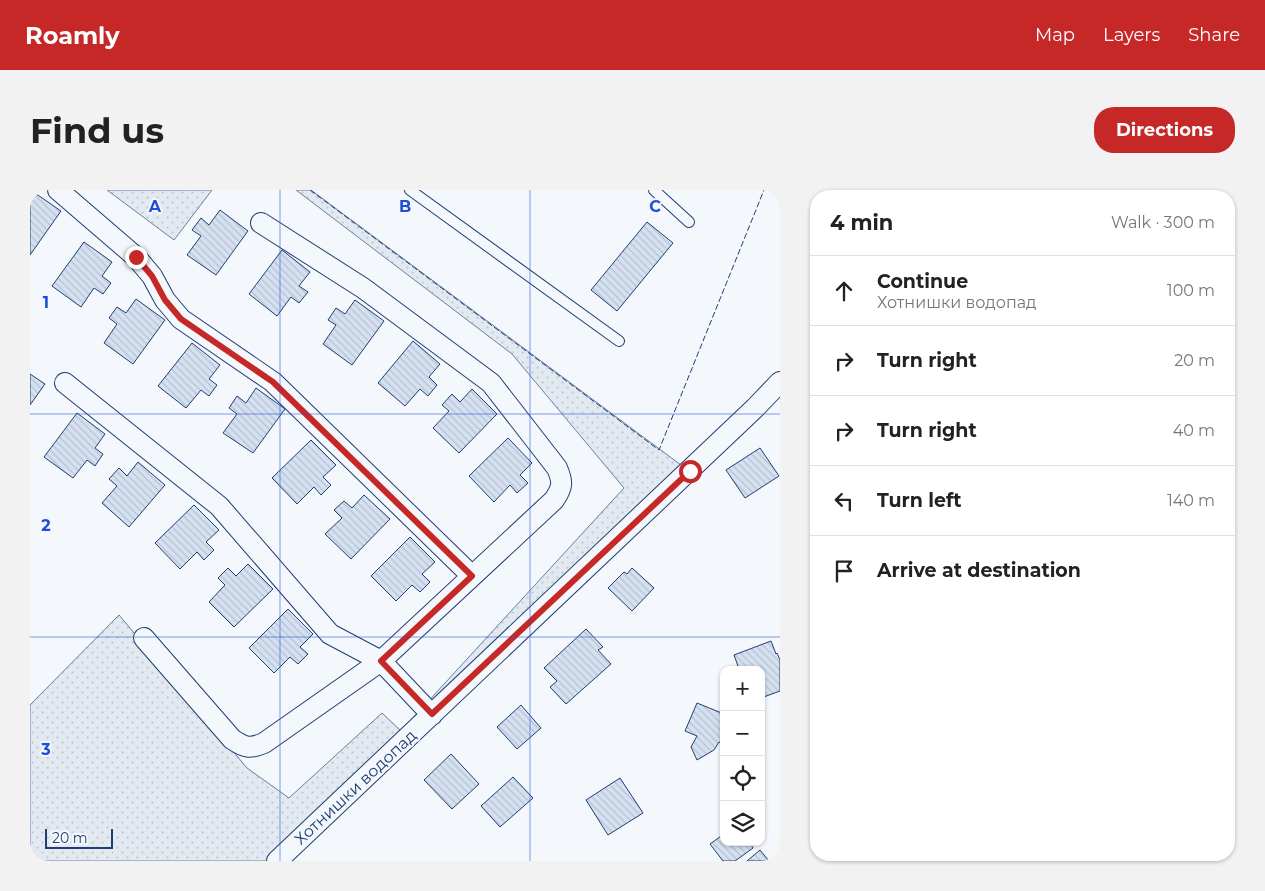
<!DOCTYPE html>
<html lang="en">
<head>
<meta charset="utf-8">
<style>
	:root { --surface:#fff; --page:#f2f2f2; --text:#222; --muted:#767676; --line:#e0e0e0; --accent:#c62828 }
	body { margin:0; font-family:Montserrat,sans-serif; background:var(--page); color:var(--text) }
	.controls { position:absolute; right:15px; bottom:15px; display:grid; overflow:hidden; border-radius:10px; box-shadow:0 1px 4px #0004 }
	.controls button { width:45px; height:45px; display:grid; place-items:center; padding:0; border:0; border-bottom:1px solid var(--line); background:var(--surface); color:var(--text); font:25px sans-serif }
	.scale { position:absolute; left:15px; bottom:12px; width:68px; box-sizing:border-box; padding-left:5px; border:2px solid #1d3f73; border-top:0; font-size:14px; line-height:18px; white-space:nowrap; color:#1d3f73; -webkit-text-stroke:4px #f4f7fb; paint-order:stroke }
	.stop { position:absolute; width:15px; height:15px; margin:-11px; border:4px solid #c62828; border-radius:50%; background:#fff }
	.stop.end { background:#c62828; border-color:#fff; box-shadow:0 1px 5px #0008 }
	.list { margin:0; padding:0; list-style:none }
	h2 { display:flex; justify-content:space-between; align-items:center; height:65px; margin:0; padding:0 20px; font-size:21px }
	h2 small { font-size:16px; font-weight:400; color:var(--muted) }
	.list li { display:grid; grid-template-columns:32px 1fr auto; gap:15px; align-items:center; box-sizing:border-box; height:70px; padding:0 20px; border-top:1px solid var(--line) }
	.list b { display:block; font-size:19px; white-space:nowrap }
	.list p { margin:0; font-size:16px; white-space:nowrap; color:var(--muted) }
	.list em { font-size:16px; font-style:normal; color:var(--muted) }
	.icon { flex:none; width:28px; height:28px; fill:none; stroke:currentColor; stroke-width:2; stroke-linecap:round; stroke-linejoin:round }
	.map { position:relative; flex:none; width:750px; height:671px; overflow:hidden; border-radius:20px }
	header { display:flex; align-items:center; gap:30px; box-sizing:border-box; height:70px; padding:0 25px; background:var(--accent); color:#fff }
	header strong { font-size:24px }
	nav { display:flex; gap:28px; margin-inline-start:auto; font-size:18px }
	.intro { display:flex; align-items:center; justify-content:space-between; box-sizing:border-box; height:120px; padding:0 30px }
	h1 { margin:0; font-size:35px }
	.button { padding:12px 22px; border-radius:20px; background:var(--accent); color:#fff; font-size:18px; font-weight:700 }
	main { display:flex; gap:30px; padding:0 30px }
	aside { flex:1; background:var(--surface); border-radius:20px; box-shadow:0 1px 4px #0004 }
	.map>svg:first-child { display:block }
	.green { fill:url(#green-dots); stroke:#687fa3 }
	.building { fill:url(#building-back-hatch); stroke:#1d3f73 }
	.lines { fill:none; stroke-linecap:round; stroke-linejoin:round }
	.service-casing { stroke:#1d3f73; stroke-width:12 }
	.minor-casing { stroke:#1d3f73; stroke-width:22 }
	.service { stroke:#f4f7fb; stroke-width:10 }
	.minor { stroke:#f4f7fb; stroke-width:20 }
	.fence { stroke:#1d3f73; stroke-width:1; stroke-dasharray:6 2.5; stroke-linecap:butt }
	.route { stroke:#c62828; stroke-width:6 }
	.grid { fill:none; stroke:#1d4ed8; stroke-width:1; stroke-opacity:0.55 }
	.labels { text-anchor:middle; stroke-width:4; stroke-linejoin:round; paint-order:stroke }
	.street-label { font-size:16px; fill:#1d3f73; stroke:#f4f7fb }
	.grid-label { font-size:16px; text-anchor:middle; font-weight:bold; fill:#1d4ed8; stroke:#f4f7fb; stroke-width:4; stroke-linejoin:round; paint-order:stroke }
</style>
</head>
<body>
<header>
<strong>Roamly</strong>
<nav><a>Map</a><a>Layers</a><a>Share</a></nav>
</header>
<div class="intro"><h1>Find us</h1><a class="button">Directions</a></div>
<main>
<div class="map">
<svg width="750" height="671" viewBox="0 0 750 671">
	<defs>
		<pattern id="green-dots" width="8" height="8" patternUnits="userSpaceOnUse" patternTransform="scale(1.25)"><rect width="8" height="8" fill="#e3e9f0"/><path d="M2 2h.1M6 6h.1" fill="none" stroke="#c2c9d1" stroke-width="1.8" stroke-linecap="round"/></pattern>
		<pattern id="building-back-hatch" width="6" height="6" patternUnits="userSpaceOnUse" patternTransform="scale(1.25)"><rect width="6" height="6" fill="#d5e0f0"/><path d="M-1 5l2 2M0 0l6 6M5-1l2 2" fill="none" stroke="#b6c1d1"/></pattern>
	</defs>
	<rect width="100%" height="100%" fill="#f4f7fb"/>
	<!-- green -->
	<path class="green" d="M 77,0 L 182,0 L 144,50 Z
		M 266,0 L 281,0 L 659,281 L 247,671 L 0,671 L 0,515 L 89,425 L 217,578 L 259,608 L 352,523 L 371,541 L 594,298 L 482,164 Z"/>
	<!-- building -->
	<path class="building" d="M 2,1 L 31,21 L 0,65 L 0,4 Z
		M 190,20 L 218,41 L 186,85 L 157,65 L 171,46 L 162,40 L 171,28 L 179,35 Z
		M 617,32 L 643,53 L 587,121 L 561,100 Z
		M 54,52 L 82,72 L 72,86 L 81,93 L 73,104 L 64,98 L 51,117 L 22,96 Z
		M 252,60 L 280,82 L 269,96 L 278,102 L 269,113 L 261,107 L 247,126 L 219,104 Z
		M 106,109 L 135,130 L 103,174 L 74,153 L 87,134 L 79,128 L 87,117 L 96,123 Z
		M 325,110 L 354,131 L 322,175 L 293,154 L 306,135 L 298,130 L 306,118 L 315,124 Z
		M 383,151 L 410,174 L 399,187 L 407,195 L 398,206 L 390,199 L 375,216 L 348,193 Z
		M 162,153 L 190,175 L 179,189 L 187,195 L 179,206 L 171,200 L 156,218 L 128,196 Z
		M 0,184 L 15,194 L 0,215 Z
		M 226,198 L 255,219 L 223,263 L 193,243 L 207,224 L 199,218 L 207,206 L 216,213 Z
		M 442,199 L 467,224 L 429,263 L 403,238 L 419,221 L 412,215 L 422,204 L 430,212 Z
		M 47,223 L 75,244 L 65,258 L 73,264 L 65,276 L 57,270 L 43,288 L 14,267 Z
		M 478,248 L 502,273 L 490,285 L 498,293 L 487,303 L 480,295 L 464,312 L 439,286 Z
		M 281,250 L 306,275 L 293,287 L 301,295 L 291,305 L 284,297 L 267,314 L 242,288 Z
		M 730,258 L 749,286 L 715,308 L 696,280 Z
		M 108,272 L 135,295 L 99,337 L 72,313 L 87,296 L 79,289 L 89,278 L 97,286 Z
		M 334,305 L 360,329 L 321,369 L 295,344 L 312,328 L 304,320 L 314,311 L 322,318 Z
		M 164,315 L 189,340 L 176,352 L 184,360 L 174,370 L 167,362 L 150,379 L 125,353 Z
		M 380,347 L 405,372 L 392,384 L 400,392 L 390,402 L 382,395 L 366,411 L 341,386 Z
		M 218,374 L 243,399 L 204,437 L 179,412 L 195,395 L 188,388 L 198,378 L 206,386 Z
		M 602,378 L 624,398 L 602,421 L 578,398 L 594,382 L 597,384 Z
		M 258,419 L 283,444 L 270,457 L 278,464 L 268,474 L 260,467 L 244,483 L 219,458 Z
		M 556,439 L 573,457 L 568,460 L 581,474 L 536,514 L 520,497 L 527,491 L 514,478 Z
		M 741,451 L 746,464 L 747,463 L 750,470 L 750,501 L 731,508 L 731,480 L 707,480 L 706,477 L 708,476 L 704,465 Z
		M 667,513 L 694,524 L 694,554 L 689,552 L 684,560 L 667,570 L 661,557 L 667,546 L 655,541 Z
		M 491,515 L 511,538 L 487,559 L 467,537 Z
		M 421,564 L 449,594 L 422,619 L 394,590 Z
		M 483,587 L 503,608 L 470,637 L 451,616 Z
		M 590,588 L 613,623 L 578,645 L 556,610 Z
		M 694,644 L 694,652 L 719,652 L 723,658 L 705,671 L 693,671 L 680,654 Z
		M 730,660 L 739,671 L 717,671 Z"/>
	<g class="lines">
		<!-- service casing -->
		<g class="service-casing">
			<path id="service" d="M 380,0 L 589,151
				M 624,0 L 659,32"/>
		</g>
		<!-- minor casing -->
		<g class="minor-casing">
			<path id="minor" d="M 28,0 L 106,67 L 122,86 L 135,110 L 151,129 L 243,192 L 442,386
				M 35,193 L 189,316 L 300,444 L 351,471 L 402,525
				M 114,448 L 202,549 C 215,558 220,559 234,553 L 351,471 L 524,310 C 533,297 533,292 527,278 L 461,193 L 333,98 L 231,33
				M 247,671 L 725,218 L 750,192"/>
		</g>
		<!-- service -->
		<use href="#service" class="service"/>
		<!-- minor -->
		<use href="#minor" class="minor"/>
		<!-- fence -->
		<path class="fence" d="M 280,0 L 629,260 L 734,0"/>
	</g>
	<g class="lines">
		<!-- route -->
		<path class="route" d="M 106,67 L 122,86 L 135,110 L 151,129 L 243,192 L 442,386 L 351,471 L 402,524 L 660,281"/>
	</g>
	<!-- grid -->
	<path class="grid" d="M 250,0 L 250,671M 500,0 L 500,671M 0,224 L 750,224M 0,447 L 750,447"/>
	<g class="labels">
		<!-- street labels -->
		<g class="street-label">
			<text transform="translate(325 597) rotate(-43)" y="6">Хотнишки водопад</text>
		</g>
	</g>
	<g class="grid-label">
		<text x="125" y="22">A</text>
		<text x="375" y="22">B</text>
		<text x="625" y="22">C</text>
		<text x="16" y="118">1</text>
		<text x="16" y="341">2</text>
		<text x="16" y="565">3</text>
	</g>
</svg>
<div class="controls">
<button>+</button>
<button>−</button>
<button><svg class="icon" aria-label="locate" viewBox="0 0 24 24"><circle cx="12" cy="12" r="6"/><path d="M12 2v4M12 18v4M2 12h4M18 12h4"/></svg></button>
<button><svg class="icon" aria-label="layers" viewBox="0 0 24 24"><path d="M12 4l9 5-9 5-9-5zM3 14l9 5 9-5"/></svg></button>
</div>
<div class="scale">20 m</div>
<div class="stop" style="left:660px;top:281px"></div>
<div class="stop end" style="left:106px;top:67px"></div>
</div>
<aside>
<h2>4 min<small>Walk · 300 m</small></h2>
<ul class="list">
<li><svg class="icon" aria-label="ahead" viewBox="0 0 24 24"><path d="M12 20V5M6 11l6-6 6 6"/></svg><div><b>Continue</b><p>Хотнишки водопад</p></div><em>100 m</em></li>
<li><svg class="icon" aria-label="right" viewBox="0 0 24 24"><path d="M7 20v-9h11M14 6l5 5-5 5"/></svg><div><b>Turn right</b></div><em>20 m</em></li>
<li><svg class="icon" aria-label="right" viewBox="0 0 24 24"><path d="M7 20v-9h11M14 6l5 5-5 5"/></svg><div><b>Turn right</b></div><em>40 m</em></li>
<li><svg class="icon" aria-label="left" viewBox="0 0 24 24"><path d="M17 20v-9H6M10 6l-5 5 5 5"/></svg><div><b>Turn left</b></div><em>140 m</em></li>
<li><svg class="icon" aria-label="arrive" viewBox="0 0 24 24"><path d="M6 21V4h12l-3 4 3 4H6"/></svg><div><b>Arrive at destination</b></div></li>
</ul>
</aside>
</main>
</body>
</html>
